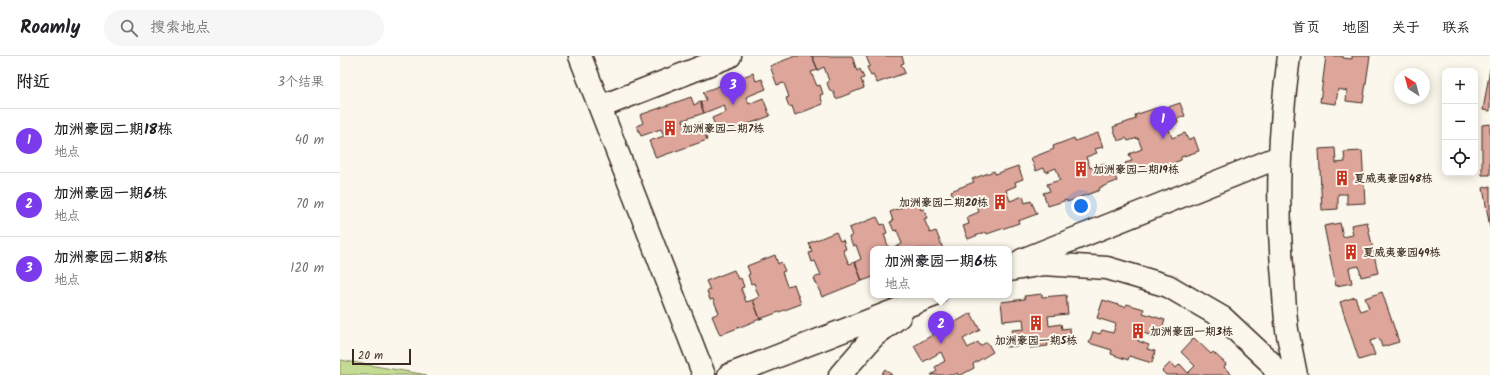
<!DOCTYPE html>
<html lang="zh">
<head>
<meta charset="utf-8">
<style>
	:root { --surface:#fff; --page:#f6f6f6; --text:#202124; --muted:#757577; --line:#e0e0e0; --accent:#7c3aed }
	body { margin:0; font-family:Kalam,"LXGW WenKai TC",sans-serif; background:var(--page); color:var(--text) }
	.controls { position:absolute; right:12px; top:12px; display:grid; overflow:hidden; border-radius:8px; box-shadow:0 2px 10px #0003 }
	.controls button { width:36px; height:36px; display:grid; place-items:center; padding:0; border:0; border-bottom:1px solid var(--line); background:var(--surface); color:var(--text); font:20px sans-serif }
	.compass { position:absolute; left:1054px; top:12px; width:36px; height:36px; border-radius:50%; background:var(--surface); box-shadow:0 2px 10px #0003; rotate:324deg }
	.scale { position:absolute; left:12px; bottom:10px; width:59px; box-sizing:border-box; padding-left:4px; border:2px solid #3b2a1e; border-top:0; font-size:11px; line-height:14px; white-space:nowrap; color:#3b2a1e; -webkit-text-stroke:3px #fbf7ec; paint-order:stroke }
	.you { position:absolute; left:741px; top:150px; width:14px; height:14px; margin:-10px; border:3px solid #fff; border-radius:50%; background:#1a73e8; box-shadow:0 0 0 6px #1a73e833 }
	.badge { display:grid; place-items:center; width:26px; height:26px; border-radius:50%; background:var(--accent); color:#fff; font-size:13px; font-weight:700 }
	.pin { position:absolute; translate:-50% -33px; filter:drop-shadow(0 1px 2px #0008) }
	.pin::after { content:''; position:absolute; top:21px; width:14px; height:12px; background:inherit; clip-path:polygon(0 0,100% 0,50% 100%) }
	.popup { position:absolute; left:530px; top:190px; width:142px; height:52px; box-sizing:border-box; display:grid; place-content:center; border-radius:8px; background:var(--surface); filter:drop-shadow(0 1px 3px #0005); font-size:13px; white-space:nowrap; color:var(--muted) }
	.popup b { font-size:15px; color:var(--text) }
	.popup::after { content:''; position:absolute; left:50%; top:100%; margin-left:-8px; border:8px solid transparent; border-top-color:var(--surface) }
	.list { margin:0; padding:0; list-style:none }
	h2 { display:flex; justify-content:space-between; align-items:center; height:52px; margin:0; padding:0 16px; font-size:17px }
	h2 small { font-size:13px; font-weight:400; color:var(--muted) }
	.list li { display:grid; grid-template-columns:26px 1fr auto; gap:12px; align-items:center; box-sizing:border-box; height:64px; padding:0 16px; border-top:1px solid var(--line) }
	.list b { display:block; font-size:15px; white-space:nowrap }
	.list p { margin:0; font-size:13px; white-space:nowrap; color:var(--muted) }
	.list em { font-size:13px; font-style:normal; color:var(--muted) }
	.icon { flex:none; width:22px; height:22px; fill:none; stroke:currentColor; stroke-width:2; stroke-linecap:round; stroke-linejoin:round }
	.map { position:relative; flex:none; width:1150px; height:319px; overflow:hidden }
	header { display:flex; align-items:center; gap:24px; box-sizing:border-box; height:56px; padding:0 20px; background:var(--surface); border-bottom:1px solid var(--line) }
	header strong { font-size:19px }
	nav { display:flex; gap:22px; margin-inline-start:auto; font-size:14px }
	.search { width:280px; height:36px; background:var(--page); display:flex; align-items:center; gap:10px; box-sizing:border-box; padding:0 14px; border-radius:22px; color:var(--muted); font-size:15px }
	main { display:flex }
	aside { flex:1; background:var(--surface) }
	.map>svg:first-child { display:block }
	.green { fill:#c3db92; stroke:#7f8258 }
	.building { fill:#dea59b; stroke:#3b2a1e }
	.lines { fill:none; stroke-linecap:round; stroke-linejoin:round }
	.minor-casing { stroke:#3b2a1e; stroke-width:25 }
	.minor { stroke:#fbf7ec; stroke-width:22 }
	.labels { text-anchor:middle; stroke-width:4; stroke-linejoin:round; paint-order:stroke }
	.poi-label { font-size:11px; font-weight:bold; fill:#3b2a1e; stroke:#fbf7ec; text-anchor:start }
</style>
</head>
<body>
<header>
<strong>Roamly</strong>
<div class="search"><svg class="icon" aria-label="search" viewBox="0 0 24 24"><circle cx="10" cy="10" r="6"/><path d="M15 15l6 6"/></svg>搜索地点</div>
<nav><a>首页</a><a>地图</a><a>关于</a><a>联系</a></nav>
</header>
<main>
<aside>
<h2>附近<small>3个结果</small></h2>
<ul class="list">
<li><span class="badge">1</span><div><b>加洲豪园二期18栋</b><p>地点</p></div><em>40 m</em></li>
<li><span class="badge">2</span><div><b>加洲豪园一期6栋</b><p>地点</p></div><em>70 m</em></li>
<li><span class="badge">3</span><div><b>加洲豪园二期8栋</b><p>地点</p></div><em>120 m</em></li>
</ul>
</aside>
<div class="map">
<svg width="1150" height="319" viewBox="0 0 1150 319">
	<rect width="100%" height="100%" fill="#fbf7ec"/>
	<filter id="ink" filterUnits="userSpaceOnUse"><feTurbulence type="fractalNoise" baseFrequency=".025" numOctaves="2"/><feDisplacementMap in="SourceGraphic" scale="8" xChannelSelector="R" yChannelSelector="G"/><feConvolveMatrix kernelMatrix="1 2 1 2 8 2 1 2 1" color-interpolation-filters="sRGB"/></filter>
	<g filter="url(#ink)">
		<!-- green -->
		<path class="green" d="M 0,304 L 87,319 L 0,319 Z"/>
		<!-- building -->
		<path class="building" d="M 455,0 L 472,0 L 478,14 L 471,16 L 477,30 L 480,29 L 483,38 L 480,39 L 483,48 L 455,59 L 452,50 L 449,51 L 446,42 L 449,41 L 444,27 L 437,29 L 430,10 Z
			M 472,0 L 512,0 L 517,15 L 520,13 L 524,22 L 521,23 L 524,32 L 496,43 L 493,34 L 490,35 L 487,27 L 489,25 L 484,11 L 478,14 Z
			M 526,0 L 562,0 L 564,7 L 561,8 L 565,17 L 537,27 L 533,19 L 531,20 L 527,11 L 530,10 Z
			M 986,0 L 1003,0 L 1003,2 L 1012,3 L 1012,0 L 1030,0 L 1023,47 L 1006,45 L 1007,35 L 998,33 L 996,48 L 980,46 Z
			M 1150,13 L 1150,55 L 1143,54 Z
			M 413,17 L 416,25 L 422,23 L 426,33 L 406,41 L 409,48 L 423,42 L 430,60 L 379,79 L 372,62 L 386,56 L 384,49 L 364,57 L 360,46 L 366,44 L 363,36 Z
			M 351,41 L 354,49 L 360,46 L 364,57 L 343,64 L 346,71 L 361,66 L 367,84 L 316,102 L 309,85 L 324,80 L 321,73 L 301,80 L 297,70 L 303,67 L 300,59 Z
			M 840,47 L 845,60 L 837,63 L 838,67 L 828,71 L 832,82 L 845,77 L 848,84 L 854,81 L 859,95 L 841,101 L 841,104 L 809,116 L 808,113 L 790,120 L 785,107 L 792,105 L 789,98 L 802,93 L 798,82 L 788,85 L 786,82 L 778,85 L 773,71 L 796,63 L 795,59 L 816,52 L 817,55 Z
			M 1150,68 L 1150,119 L 1142,119 L 1142,69 Z
			M 758,77 L 763,91 L 755,93 L 757,97 L 746,101 L 750,112 L 764,107 L 766,114 L 772,112 L 777,125 L 759,132 L 760,134 L 727,146 L 727,144 L 708,150 L 703,137 L 710,135 L 707,128 L 720,124 L 716,112 L 706,116 L 704,112 L 696,115 L 691,102 L 714,93 L 713,90 L 734,82 L 735,85 Z
			M 995,92 L 996,107 L 1005,106 L 1004,96 L 1022,95 L 1025,147 L 1007,148 L 1007,138 L 998,138 L 998,153 L 982,154 L 979,93 Z
			M 678,110 L 683,123 L 675,126 L 676,130 L 666,134 L 670,145 L 683,140 L 685,147 L 691,145 L 697,158 L 678,165 L 679,167 L 647,178 L 646,176 L 628,183 L 623,170 L 629,168 L 627,161 L 639,156 L 635,145 L 625,149 L 624,145 L 616,148 L 611,135 L 634,126 L 632,123 L 654,115 L 655,118 Z
			M 1150,130 L 1150,172 L 1143,132 Z
			M 578,145 L 581,154 L 584,153 L 587,162 L 584,163 L 590,177 L 596,175 L 603,193 L 557,193 L 556,190 L 562,188 L 557,174 L 554,175 L 550,166 L 553,165 L 550,156 Z
			M 537,161 L 541,169 L 544,168 L 547,177 L 544,178 L 549,193 L 556,190 L 557,193 L 533,193 L 533,221 L 522,225 L 515,206 L 521,203 L 516,189 L 513,190 L 509,181 L 512,180 L 509,172 Z
			M 1027,166 L 1038,217 L 1021,221 L 1019,210 L 1009,212 L 1012,227 L 996,230 L 984,170 L 1000,167 L 1003,181 L 1013,179 L 1011,169 Z
			M 496,176 L 500,185 L 503,184 L 506,193 L 503,194 L 509,208 L 515,206 L 522,225 L 482,241 L 474,222 L 481,219 L 475,205 L 472,206 L 469,197 L 472,196 L 469,187 Z
			M 435,199 L 438,208 L 441,206 L 445,215 L 442,216 L 447,230 L 454,228 L 461,248 L 420,263 L 413,244 L 419,241 L 414,227 L 411,228 L 408,219 L 410,218 L 407,210 Z
			M 394,214 L 398,223 L 401,222 L 404,231 L 401,232 L 406,246 L 413,244 L 420,263 L 380,279 L 372,260 L 379,257 L 373,243 L 370,244 L 367,235 L 370,234 L 366,225 Z
			M 1042,236 L 1059,286 L 1042,291 L 1039,282 L 1030,285 L 1035,299 L 1019,304 L 1000,246 L 1015,241 L 1020,255 L 1029,252 L 1025,242 Z
			M 702,238 L 702,241 L 726,239 L 728,258 L 708,260 L 709,270 L 721,268 L 722,273 L 730,272 L 731,284 L 707,287 L 708,290 L 690,292 L 689,289 L 666,291 L 665,279 L 673,278 L 672,274 L 684,273 L 683,263 L 663,265 L 661,246 L 685,243 L 684,240 Z
			M 763,244 L 785,251 L 787,248 L 804,253 L 803,257 L 825,264 L 819,282 L 800,276 L 798,285 L 809,289 L 807,293 L 815,295 L 812,307 L 789,300 L 788,304 L 771,298 L 772,294 L 749,287 L 753,276 L 760,278 L 762,274 L 773,277 L 776,268 L 757,262 Z
			M 631,257 L 640,274 L 623,283 L 628,292 L 638,286 L 640,290 L 647,286 L 653,296 L 633,308 L 634,312 L 621,319 L 618,319 L 617,317 L 614,319 L 591,319 L 597,315 L 595,311 L 605,305 L 601,296 L 583,306 L 574,290 L 594,278 L 593,275 L 608,266 L 610,269 Z
			M 854,282 L 871,298 L 873,296 L 886,308 L 884,311 L 892,319 L 826,319 L 822,315 L 831,306 L 836,312 L 840,308 L 848,317 L 855,310 L 841,296 Z
			M 545,313 L 552,319 L 541,319 Z"/>
		<g class="lines">
			<!-- minor casing -->
			<g class="minor-casing">
				<path id="minor" d="M 240,0 L 364,319
					M 949,0 C 939,77 936,145 943,222 C 944,239 945,257 947,274 C 950,289 953,304 956,319
					M 260,51 L 390,0
					M 682,204 L 939,101
					M 669,214 L 704,208 L 767,212 L 828,230 L 883,262 L 929,305 L 938,319
					M 389,319 L 595,239
					M 500,319 L 534,280 L 559,261"/>
			</g>
			<!-- minor -->
			<use href="#minor" class="minor"/>
		</g>
	</g>
	<!-- icons -->
	<defs>
		<g id="building-bare" transform="scale(1.2)"><path d="M-4-6H4V6H1V3H-1V6H-4ZM-2.5-4.3h1.7v1.8h-1.7ZM.8-4.3h1.7v1.8H.8ZM-2.5-1h1.7V.8h-1.7ZM.8-1h1.7V.8H.8Z" fill="#c8321e" stroke="#fbf7ec" stroke-width="2.5" paint-order="stroke"/></g>
	</defs>
	<g fill-rule="evenodd">
		<use href="#building-bare" x="330" y="72"/>
		<use href="#building-bare" x="741" y="113"/>
		<use href="#building-bare" x="1002" y="122"/>
		<use href="#building-bare" x="660" y="146"/>
		<use href="#building-bare" x="1011" y="196"/>
		<use href="#building-bare" x="696" y="267"/>
		<use href="#building-bare" x="798" y="275"/>
	</g>
	<g class="labels">
		<!-- poi labels -->
		<g class="poi-label">
			<text x="342" y="76">加洲豪园二期7栋</text>
			<text x="753" y="117">加洲豪园二期19栋</text>
			<text x="1014" y="126">夏威夷豪园48栋</text>
			<text x="648" y="150" text-anchor="end">加洲豪园二期20栋</text>
			<text x="1023" y="200">夏威夷豪园49栋</text>
			<text x="810" y="279">加洲豪园一期3栋</text>
			<text x="696" y="288" text-anchor="middle">加洲豪园一期5栋</text>
		</g>
	</g>
</svg>
<div class="controls">
<button>+</button>
<button>−</button>
<button><svg class="icon" aria-label="locate" viewBox="0 0 24 24"><circle cx="12" cy="12" r="6"/><path d="M12 2v4M12 18v4M2 12h4M18 12h4"/></svg></button>
</div>
<svg class="compass" viewBox="-18 -18 36 36"><path d="M0-13l5 13h-10z" fill="#e53935"/><path d="M0 13l5-13h-10z" fill="#757577"/></svg>
<div class="scale">20 m</div>
<div class="you"></div>
<div class="pin badge" style="left:823px;top:83px">1</div>
<div class="pin badge" style="left:601px;top:288px">2</div>
<div class="popup"><b>加洲豪园一期6栋</b>地点</div>
<div class="pin badge" style="left:393px;top:49px">3</div>
</div>
</main>
</body>
</html>
